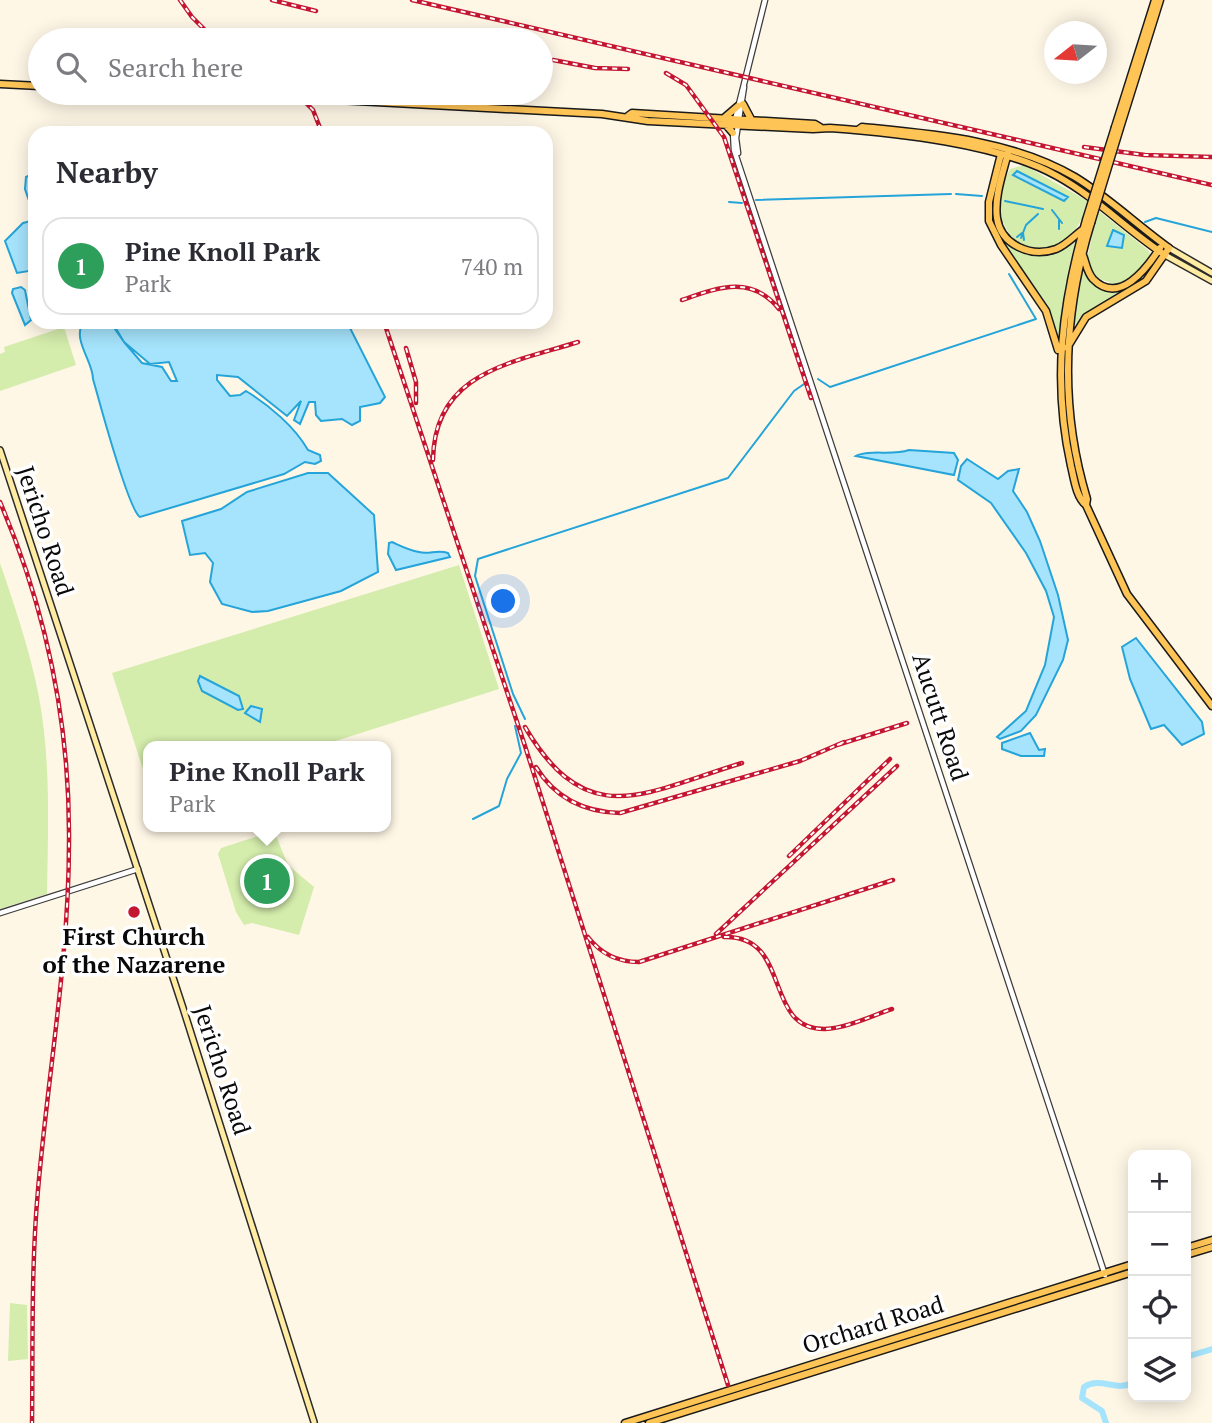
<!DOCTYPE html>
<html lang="en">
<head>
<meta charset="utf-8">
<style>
	:root { --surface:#fff; --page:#f2f2f3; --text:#2b2b33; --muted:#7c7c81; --line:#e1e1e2; --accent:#b45309 }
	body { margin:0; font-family:"PT Serif",serif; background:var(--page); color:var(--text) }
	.controls { position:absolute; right:21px; bottom:21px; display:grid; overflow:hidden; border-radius:14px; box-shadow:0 4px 18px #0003 }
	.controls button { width:63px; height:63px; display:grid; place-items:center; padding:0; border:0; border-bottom:2px solid var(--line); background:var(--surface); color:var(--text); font:35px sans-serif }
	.compass { position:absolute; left:1044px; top:21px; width:63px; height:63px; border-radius:50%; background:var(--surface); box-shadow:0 4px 18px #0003; rotate:253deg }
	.you { position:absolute; left:504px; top:602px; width:24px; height:24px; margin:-18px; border:5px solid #fff; border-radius:50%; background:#1a73e8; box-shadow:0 0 0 10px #1a73e833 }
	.badge { display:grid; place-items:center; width:46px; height:46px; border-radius:50%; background:var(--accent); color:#fff; font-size:23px; font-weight:700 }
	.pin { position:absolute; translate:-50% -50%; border:4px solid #fff; box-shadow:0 2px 7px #0006 }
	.popup { position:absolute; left:143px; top:741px; width:248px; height:91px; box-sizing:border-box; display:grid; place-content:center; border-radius:14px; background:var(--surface); filter:drop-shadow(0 2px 5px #0005); font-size:23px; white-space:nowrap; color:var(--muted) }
	.popup b { font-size:26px; color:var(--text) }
	.popup::after { content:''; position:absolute; left:50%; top:100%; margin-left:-14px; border:14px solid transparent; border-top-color:var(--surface) }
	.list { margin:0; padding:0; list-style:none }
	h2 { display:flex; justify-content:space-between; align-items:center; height:91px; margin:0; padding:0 28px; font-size:30px }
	h2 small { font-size:23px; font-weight:400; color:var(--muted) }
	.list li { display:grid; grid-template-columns:46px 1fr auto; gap:21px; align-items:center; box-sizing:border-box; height:98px; margin:0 14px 14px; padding:0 14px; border:2px solid var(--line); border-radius:21px }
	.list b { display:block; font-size:26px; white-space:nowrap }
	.list p { margin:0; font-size:23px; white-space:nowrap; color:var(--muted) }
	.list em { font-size:23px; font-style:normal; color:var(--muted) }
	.icon { flex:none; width:38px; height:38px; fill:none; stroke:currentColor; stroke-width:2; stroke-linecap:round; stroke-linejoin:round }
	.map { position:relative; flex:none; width:1212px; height:1423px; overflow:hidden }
	.search { position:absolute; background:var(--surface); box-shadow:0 4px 18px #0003; left:28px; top:28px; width:525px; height:77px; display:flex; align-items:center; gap:18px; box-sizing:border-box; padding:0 24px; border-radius:38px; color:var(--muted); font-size:26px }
	.panel { position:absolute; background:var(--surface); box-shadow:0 4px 18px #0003; left:28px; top:126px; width:525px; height:203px; border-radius:21px }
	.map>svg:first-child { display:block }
	.green { fill:#d4ecac }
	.water { fill:#a5e4fc; stroke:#25a4d9; stroke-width:2; fill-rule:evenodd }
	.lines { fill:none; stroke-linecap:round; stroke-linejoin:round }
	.stream { stroke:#25a4d9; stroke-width:2 }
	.river { stroke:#a5e4fc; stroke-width:6 }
	.tertiary-casing { stroke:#3c3c3c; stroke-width:7 }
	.secondary-casing { stroke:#2b2b2b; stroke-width:8 }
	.primary-casing { stroke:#1a1a1a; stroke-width:9 }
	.tertiary { stroke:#fff; stroke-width:4.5 }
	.secondary { stroke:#ffeba1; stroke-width:5 }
	.primary { stroke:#ffc456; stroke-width:6 }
	.rail-casing { stroke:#c41631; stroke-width:4.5 }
	.rail { stroke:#fff; stroke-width:2; stroke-dasharray:5; stroke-linecap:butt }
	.primary-bridge-casing { stroke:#1a1a1a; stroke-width:9; stroke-linecap:butt }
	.primary-bridge { stroke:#ffc456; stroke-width:6 }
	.poi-dot { fill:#c41631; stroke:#fff; stroke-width:2.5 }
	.labels { text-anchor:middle; stroke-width:7; stroke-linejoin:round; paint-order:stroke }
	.street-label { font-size:24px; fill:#090909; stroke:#fff }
	.poi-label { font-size:24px; font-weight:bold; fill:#090909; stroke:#fff }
</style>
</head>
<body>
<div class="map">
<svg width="1212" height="1423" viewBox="0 0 1212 1423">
	<rect width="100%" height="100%" fill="#fff7e6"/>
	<!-- green -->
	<path class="green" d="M 1024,165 L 1084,199 L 1149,251 L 1151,258 L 1144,269 L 1116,285 L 1095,277 L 1087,259 L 1095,224 L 1084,214 C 1053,285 972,239 1010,169 Z
		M 1103,200 L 1158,243 L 1156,245 L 1102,203 Z
		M 1076,237 L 1065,286 L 1058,340 L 1053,325 L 1002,243 L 1005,241 L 1040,254 Z
		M 1157,257 L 1160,259 L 1144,279 L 1091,311 L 1072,332 L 1083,263 L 1085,271 L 1108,288 L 1134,282 Z
		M 64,327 L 76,365 L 0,391 L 0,354 L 5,352 L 4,347 Z
		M 0,563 C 15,607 30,651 39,697 C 51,762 48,828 47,894 L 0,909 Z
		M 459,565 L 499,689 L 320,746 L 148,746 L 148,785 L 112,673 Z
		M 274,831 L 288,865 L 314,887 L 299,935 L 252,923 L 244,925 L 236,912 L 218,854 L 221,848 Z
		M 10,1303 L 27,1305 L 28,1359 L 8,1361 Z"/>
	<!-- water -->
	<path class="water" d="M 1017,171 L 1068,197 L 1064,201 L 1013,175 Z
		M 35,173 L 35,212 L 33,212 L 25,189 L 26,177 Z
		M 35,220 L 35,270 L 17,273 L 5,241 L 23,223 Z
		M 1113,230 L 1124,235 L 1122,248 L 1107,246 Z
		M 21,287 L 25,290 L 31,320 L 25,325 L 12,293 L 13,289 Z
		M 83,322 L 110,322 L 124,342 L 112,322 L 347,322 L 385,397 L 380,403 L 360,407 L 360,421 L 352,425 L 342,419 L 321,421 L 316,415 L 315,402 L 309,402 L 300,424 L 294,420 L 301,401 L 287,416 L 238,377 L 217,375 L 217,380 L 230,396 L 240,395 L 246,391 C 269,405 295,427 308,450 L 320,455 L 321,461 L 315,464 L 305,462 L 284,474 L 140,517 C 128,510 99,400 93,379 C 93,361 72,340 83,322 ZM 124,342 L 150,364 L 169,362 L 177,381 L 171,381 L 162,367 L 142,363 Z
		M 909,450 L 954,453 L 958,460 L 954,475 L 856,456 C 869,449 892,456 909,450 Z
		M 967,459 L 998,479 L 1008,471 L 1019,469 L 1013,491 L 1027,512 L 1040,541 L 1058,595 L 1068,640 L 1063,660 L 1036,715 L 1021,731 L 1000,739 L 997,737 L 1026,711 L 1045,665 L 1054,617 L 1046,591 L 1026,553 L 991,503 L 958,480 L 961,466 Z
		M 308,473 L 328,473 L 374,515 L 378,572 L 341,591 L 268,611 L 252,612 L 222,604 L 210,582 L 213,563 L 205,553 L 190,555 L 182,521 L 221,509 L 247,492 Z
		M 392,542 C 401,546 408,550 419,552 C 429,555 437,549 448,553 L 450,557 L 396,570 L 388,554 L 389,543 Z
		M 1136,638 L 1202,722 L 1204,734 L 1182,745 L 1164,725 L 1151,729 L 1130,679 L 1122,647 Z
		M 200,676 L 239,696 L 243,709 L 238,710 L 202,691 L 198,681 Z
		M 251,706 L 262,709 L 260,722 L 245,713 Z
		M 1030,733 L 1039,750 L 1045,749 L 1044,756 L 1021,756 L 1002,749 L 1002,743 Z"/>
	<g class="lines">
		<!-- stream -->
		<path class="stream" d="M 956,194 L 982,196
			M 756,200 L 951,194
			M 1005,201 L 1043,209
			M 729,202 L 742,203
			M 1052,210 L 1062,223
			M 1059,220 L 1059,229
			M 1145,222 L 1156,218 L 1212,232
			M 1023,233 L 1024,240
			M 1017,237 L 1022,233
			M 1021,238 L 1026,225 L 1038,214
			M 818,379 L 830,387 L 1036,319 L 1009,274
			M 525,719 L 513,694 L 475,576 L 478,559 L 728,478 L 794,391 L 804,384
			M 473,819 L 499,806 L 507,779 L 521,753 L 515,726"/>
		<!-- river -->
		<path class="river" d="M 1186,1357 L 1212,1349
			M 1106,1423 L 1102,1411 L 1082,1398 L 1084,1387 C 1101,1376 1118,1393 1133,1382"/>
		<!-- tertiary casing -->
		<g class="tertiary-casing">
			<path id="tertiary" d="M 735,120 L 765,0
				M 733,132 L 734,150 L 1105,1275
				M 738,153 L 736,138 L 744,87
				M 0,913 L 138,869"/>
		</g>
		<!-- secondary casing -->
		<g class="secondary-casing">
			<path id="secondary" d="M 1169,248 L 1212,273
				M 1165,255 L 1212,281
				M 0,450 L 183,1008 L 314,1422"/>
		</g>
		<!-- primary casing -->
		<g class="primary-casing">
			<path id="primary" d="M 0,84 L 40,86
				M 205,93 L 602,114 L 648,121 L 813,129 L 830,128 C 896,133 998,143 1057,176 C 1097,198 1128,231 1165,255
				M 743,104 L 751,119
				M 628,116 L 632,113 L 815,124 L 820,127
				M 724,118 L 738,106
				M 726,125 L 733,133
				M 1115,127 L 1155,0
				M 1120,128 L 1160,0
				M 858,130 L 862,127 C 933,134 1012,140 1075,177 C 1108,197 1137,225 1169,248 L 1146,281 L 1086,317 L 1067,348
				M 1008,153 C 1003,173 994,197 997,218 C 1001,245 1031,258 1056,249 C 1066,245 1073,237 1082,230
				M 1001,154 L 989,202 L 989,221 L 1001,245 L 1046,311 L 1058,350
				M 1086,220 C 1062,302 1052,381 1071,466 C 1074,478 1076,497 1086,505 L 1127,594 L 1212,706
				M 1082,253 C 1086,261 1086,271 1093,279 C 1119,306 1147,268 1160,248
				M 1086,505 L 1087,499 C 1059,407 1063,315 1091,223
				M 1186,1248 L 1212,1240
				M 1186,1255 L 1212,1247
				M 625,1423 L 1133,1264
				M 649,1423 L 1133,1272"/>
		</g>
		<!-- tertiary -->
		<use href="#tertiary" class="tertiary"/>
		<!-- secondary -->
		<use href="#secondary" class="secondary"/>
		<!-- primary -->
		<use href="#primary" class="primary"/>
		<!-- rail casing -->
		<g class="rail-casing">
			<path id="rail" d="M 180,0 L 192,17 L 215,40
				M 272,0 L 316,11
				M 412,0 L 1212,185
				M 408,31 L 436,31 L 476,40
				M 553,60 L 595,68 L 628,69
				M 666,73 L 686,85 L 724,137 L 811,398
				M 296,93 L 313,110 L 322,133
				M 1084,147 L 1145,155 L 1212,157
				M 682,300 C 717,288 751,274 779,309
				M 384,322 L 525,746 L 728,1385
				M 406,348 L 416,382 L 416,403
				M 433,460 C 434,372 512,363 578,342
				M 0,502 C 46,609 70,725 69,842 C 69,958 48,1074 38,1190 C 31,1267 33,1345 32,1423
				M 525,727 C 588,834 645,792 742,763
				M 837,745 L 907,723
				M 536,767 C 555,798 584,812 620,813 L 800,761 L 844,742
				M 789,856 L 890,759
				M 716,934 L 897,766
				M 588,937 C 601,954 617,962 639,962 L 893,880
				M 724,937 C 793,935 762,1030 825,1029 C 847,1028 871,1016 892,1009"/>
		</g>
		<!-- rail -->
		<use href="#rail" class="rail"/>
		<!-- primary-bridge casing -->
		<g class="primary-bridge-casing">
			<path id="primary-bridge" d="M 1086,220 L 1115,127
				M 1091,223 L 1120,128"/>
		</g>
		<!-- primary-bridge -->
		<use href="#primary-bridge" class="primary-bridge"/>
	</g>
	<!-- markers -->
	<circle class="poi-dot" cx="134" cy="912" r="7"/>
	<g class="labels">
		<!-- street labels -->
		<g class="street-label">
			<text transform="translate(45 531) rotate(72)" y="8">Jericho Road</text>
			<text transform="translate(940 717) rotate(72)" y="8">Aucutt Road</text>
			<text transform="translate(222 1070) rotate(72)" y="8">Jericho Road</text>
			<text transform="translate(873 1325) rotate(-17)" y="8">Orchard Road</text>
		</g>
		<!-- poi labels -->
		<g class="poi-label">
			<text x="134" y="945">First Church<tspan x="134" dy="28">of the Nazarene</tspan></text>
		</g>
	</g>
</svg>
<div class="controls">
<button>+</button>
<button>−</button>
<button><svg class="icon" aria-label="locate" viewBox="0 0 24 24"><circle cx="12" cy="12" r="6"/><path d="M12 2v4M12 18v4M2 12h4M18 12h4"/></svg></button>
<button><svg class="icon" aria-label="layers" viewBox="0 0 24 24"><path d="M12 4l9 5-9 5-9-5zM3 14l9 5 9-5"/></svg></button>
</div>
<svg class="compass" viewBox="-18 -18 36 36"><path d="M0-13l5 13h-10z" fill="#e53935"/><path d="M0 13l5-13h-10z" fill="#7c7c81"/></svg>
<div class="you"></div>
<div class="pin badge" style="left:267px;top:881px;background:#2e9e5b">1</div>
<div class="popup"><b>Pine Knoll Park</b>Park</div>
<div class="search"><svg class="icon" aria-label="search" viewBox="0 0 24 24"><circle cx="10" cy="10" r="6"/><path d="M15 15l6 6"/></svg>Search here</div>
<section class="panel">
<h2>Nearby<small></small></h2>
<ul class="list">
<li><span class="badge" style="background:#2e9e5b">1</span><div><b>Pine Knoll Park</b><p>Park</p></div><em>740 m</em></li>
</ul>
</section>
</div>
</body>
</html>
